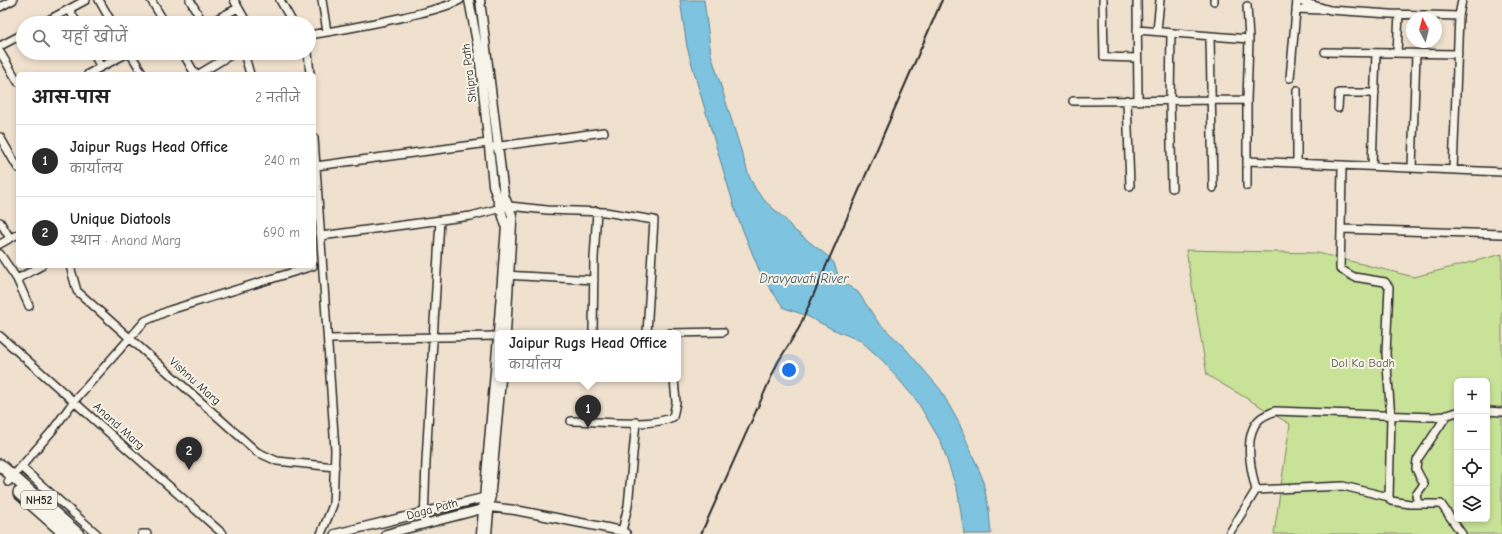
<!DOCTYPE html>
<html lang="hi">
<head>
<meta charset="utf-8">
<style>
	:root { --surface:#fff; --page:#f2f2f2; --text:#222; --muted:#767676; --line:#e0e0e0; --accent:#2b2b2b }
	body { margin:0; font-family:"Comic Neue","Playpen Sans Deva",sans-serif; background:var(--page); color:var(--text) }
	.controls { position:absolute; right:12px; bottom:12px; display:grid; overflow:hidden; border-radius:6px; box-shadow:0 2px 6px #0003 }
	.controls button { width:36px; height:36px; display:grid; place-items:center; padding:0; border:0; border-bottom:1px solid var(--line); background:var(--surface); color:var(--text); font:20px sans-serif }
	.compass { position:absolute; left:1406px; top:12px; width:36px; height:36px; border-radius:50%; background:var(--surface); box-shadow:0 2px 6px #0003; rotate:353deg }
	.you { position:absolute; left:789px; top:370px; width:14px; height:14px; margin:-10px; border:3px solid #fff; border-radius:50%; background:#1a73e8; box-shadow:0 0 0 6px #1a73e833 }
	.badge { display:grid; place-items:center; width:26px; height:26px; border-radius:50%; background:var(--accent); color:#fff; font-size:13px; font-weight:700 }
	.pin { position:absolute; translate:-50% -33px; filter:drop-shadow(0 1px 2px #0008) }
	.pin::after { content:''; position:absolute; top:21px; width:14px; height:12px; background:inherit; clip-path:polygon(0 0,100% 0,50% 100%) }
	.popup { position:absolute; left:495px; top:330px; width:186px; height:52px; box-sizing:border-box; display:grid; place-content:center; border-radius:6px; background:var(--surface); filter:drop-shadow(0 1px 3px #0005); font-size:13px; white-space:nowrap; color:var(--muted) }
	.popup b { font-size:15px; color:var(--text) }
	.popup::after { content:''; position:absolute; left:50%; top:100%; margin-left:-8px; border:8px solid transparent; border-top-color:var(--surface) }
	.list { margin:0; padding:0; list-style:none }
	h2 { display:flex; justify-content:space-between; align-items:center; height:52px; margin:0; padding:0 16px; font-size:17px }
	h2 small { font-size:13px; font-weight:400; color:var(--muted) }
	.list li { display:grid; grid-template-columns:26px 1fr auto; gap:12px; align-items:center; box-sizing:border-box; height:72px; padding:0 16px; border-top:1px solid var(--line) }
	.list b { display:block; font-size:15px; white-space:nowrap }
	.list p { margin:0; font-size:13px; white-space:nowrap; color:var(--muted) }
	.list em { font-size:13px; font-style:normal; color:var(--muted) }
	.icon { flex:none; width:22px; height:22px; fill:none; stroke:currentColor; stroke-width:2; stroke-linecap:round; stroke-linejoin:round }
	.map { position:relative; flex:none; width:1502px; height:534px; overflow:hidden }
	.search { position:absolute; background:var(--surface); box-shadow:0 2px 6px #0003; left:16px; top:16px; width:300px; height:44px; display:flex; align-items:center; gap:10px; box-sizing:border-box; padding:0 14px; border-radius:22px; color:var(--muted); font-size:15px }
	.panel { position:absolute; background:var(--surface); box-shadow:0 2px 6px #0003; left:16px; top:72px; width:300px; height:196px; border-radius:6px }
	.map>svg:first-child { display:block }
	.green { fill:#c8e298; stroke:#7a8662; fill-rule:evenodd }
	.water { fill:#7ec3df; stroke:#5d8697 }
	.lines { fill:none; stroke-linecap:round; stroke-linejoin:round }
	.minor-casing { stroke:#2b2b2b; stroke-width:10 }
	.tertiary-casing { stroke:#2b2b2b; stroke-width:11 }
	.trunk-casing { stroke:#2b2b2b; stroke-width:14 }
	.minor { stroke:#f7f3e8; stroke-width:7 }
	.tertiary { stroke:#f7f3e8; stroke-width:8 }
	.trunk { stroke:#f7f3e8; stroke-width:11 }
	.rail { stroke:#2b2b2b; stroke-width:2 }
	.labels { text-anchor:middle; stroke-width:4; stroke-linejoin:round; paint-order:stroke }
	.shield { fill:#f7f3e8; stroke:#686764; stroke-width:1 }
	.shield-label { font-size:11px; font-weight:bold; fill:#2b2b2b }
	.street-label { font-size:12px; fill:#2b2b2b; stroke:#f7f3e8 }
	.park-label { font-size:12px; fill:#525946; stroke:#f7f3e8 }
	.water-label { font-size:13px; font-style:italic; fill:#445961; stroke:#f7f3e8 }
</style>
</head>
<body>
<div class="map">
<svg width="1502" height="534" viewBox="0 0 1502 534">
	<rect width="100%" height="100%" fill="#f0e1ce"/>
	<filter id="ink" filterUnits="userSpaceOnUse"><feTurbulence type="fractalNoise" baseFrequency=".025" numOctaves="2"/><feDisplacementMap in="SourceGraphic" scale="8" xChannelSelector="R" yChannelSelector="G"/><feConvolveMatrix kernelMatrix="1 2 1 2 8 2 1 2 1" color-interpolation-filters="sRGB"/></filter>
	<g filter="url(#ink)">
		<!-- green -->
		<path class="green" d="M 1186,250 L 1318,253 L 1414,277 L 1502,254 L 1502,534 L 1274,534 L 1290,424 L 1207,375 ZM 1457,381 L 1487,381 L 1487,519 L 1457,519 Z"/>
		<!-- water -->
		<path class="water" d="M 680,0 L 704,0 L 711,54 L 749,176 L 756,190 L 766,202 L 785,219 L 793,229 L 830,258 L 834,263 L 840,281 L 858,292 L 878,322 L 905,348 L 940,389 L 959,423 L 982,477 L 989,511 L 991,534 L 964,534 L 958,493 L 941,442 L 917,401 L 883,361 L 861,341 L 832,329 L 805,315 L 784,308 L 762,277 L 737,216 L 698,86 L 687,47 Z"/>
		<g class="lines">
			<!-- minor casing -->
			<g class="minor-casing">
				<path id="minor" d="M 99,0 L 112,23
					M 151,0 L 165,23
					M 190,0 L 203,23
					M 234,0 L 247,23
					M 280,0 L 293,23
					M 322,0 L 327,32
					M 1103,0 L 1104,57 L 1137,58
					M 1137,0 L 1138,99
					M 1296,0 L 1330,10 L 1390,14 L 1459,16
					M 1214,1 L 1214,0
					M 0,7 L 13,0
					M 69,9 L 77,23
					M 1296,9 L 1322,10
					M 43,23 L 86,0
					M 209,23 L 238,8
					M 1137,30 L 1249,39
					M 1157,31 L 1160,0
					M 1171,33 L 1170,99 L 1172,188
					M 309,35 C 341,30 372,24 404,17 C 423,12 443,9 460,0
					M 1210,37 L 1213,188
					M 0,46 L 23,34
					M 0,52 L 18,82
					M 1325,52 L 1458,54
					M 130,53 L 143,74
					M 183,53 L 195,74
					M 244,53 L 250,74
					M 308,53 L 310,74
					M 1397,53 L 1399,14
					M 101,67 L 128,53
					M 88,74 L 101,67 L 93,53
					M 199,74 L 234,53
					M 1290,78 L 1297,0
					M 1127,100 L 1130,186
					M 1247,100 L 1249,39 L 1247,6
					M 1073,101 L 1247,100 L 1247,161 L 1502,172
					M 1338,108 L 1339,93 L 1375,93
					M 0,137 L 18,168
					M 314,138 L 335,450 L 333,505 L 321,534
					M 493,147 L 604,132
					M 1297,163 L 1297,90
					M 1342,165 L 1341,229 L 1502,234
					M 316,166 L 488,143
					M 1372,166 L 1376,53
					M 1412,168 L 1416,54
					M 1453,170 L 1459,16 L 1462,0
					M 1247,186 L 1247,161
					M 0,222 L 10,238
					M 1341,229 L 1340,269 L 1354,277 L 1385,282 L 1389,287 L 1386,354 L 1391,417 L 1389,497 L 1391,501 L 1410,504 L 1441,504 L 1462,534
					M 321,236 L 471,216 L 509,206 L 547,210 L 605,212 L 654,220 L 647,333
					M 0,244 L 18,234
					M 0,254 L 17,279 L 29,306
					M 70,266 L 77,291 L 257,452 L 277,461 L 335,467
					M 504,275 L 594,280
					M 17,279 L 41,266
					M 593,333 L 594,258 L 597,211
					M 670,333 L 723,332
					M 0,336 L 223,534
					M 328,339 L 498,336
					M 1487,411 L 1502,412
					M 571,421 C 599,421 649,428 673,417 L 676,402 L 674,379
					M 21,467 L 97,534
					M 8,482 L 52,431 L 74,401 L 145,321 L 170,310 L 313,266
					M 1256,490 L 1343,486 L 1389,497
					M 1418,504 L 1416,495 L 1424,484 L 1416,469 L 1417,460 L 1447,415
					M 424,524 L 426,461 L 440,220
					M 622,531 L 628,506 L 636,422
					M 142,534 L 147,534
					M 1229,534 L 1256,490 C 1251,471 1242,433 1261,418 C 1265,415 1271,413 1275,411 L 1432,417 L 1445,416 L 1457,412"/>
			</g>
			<!-- tertiary casing -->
			<g class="tertiary-casing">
				<path id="tertiary" d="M 469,0 L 479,53 L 493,185 L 506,226 L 498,333
					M 480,0 L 504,195 L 512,215 L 512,223 L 506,333
					M 335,534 L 491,496
					M 386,534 L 490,507 L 515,510 L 622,531 L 626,534
					M 481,534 L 498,337
					M 487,534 L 501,379"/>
			</g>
			<!-- trunk casing -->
			<g class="trunk-casing">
				<path id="trunk" d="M 0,465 L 78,534
					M 19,493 L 65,534"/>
			</g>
			<!-- minor -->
			<use href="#minor" class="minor"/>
			<!-- tertiary -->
			<use href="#tertiary" class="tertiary"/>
			<!-- trunk -->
			<use href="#trunk" class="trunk"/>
			<!-- rail -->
			<path class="rail" d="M 701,534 L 778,362 L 799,328 L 942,0"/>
		</g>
	</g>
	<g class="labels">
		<!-- shield labels -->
		<rect class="shield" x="21" y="491" width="36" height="18" rx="3"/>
		<g class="shield-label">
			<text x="39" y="504">NH52</text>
		</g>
		<!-- street labels -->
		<g class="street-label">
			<text transform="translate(469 73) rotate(-97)" y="4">Shipra Path</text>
			<text transform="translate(195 381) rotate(42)" y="4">Vishnu Marg</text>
			<text transform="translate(119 426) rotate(42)" y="4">Anand Marg</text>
			<text transform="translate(432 509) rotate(-15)" y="4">Daga Path</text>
		</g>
		<!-- park labels -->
		<g class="park-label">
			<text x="1363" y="367">Dol Ka Badh</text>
		</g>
		<!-- water labels -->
		<g class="water-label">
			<text x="804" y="283">Dravyavati River</text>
		</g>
	</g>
</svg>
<div class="controls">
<button>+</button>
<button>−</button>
<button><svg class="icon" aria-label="locate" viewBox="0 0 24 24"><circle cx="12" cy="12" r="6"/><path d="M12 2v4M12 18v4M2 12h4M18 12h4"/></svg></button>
<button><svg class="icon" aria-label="layers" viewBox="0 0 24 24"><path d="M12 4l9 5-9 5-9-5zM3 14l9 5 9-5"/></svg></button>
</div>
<svg class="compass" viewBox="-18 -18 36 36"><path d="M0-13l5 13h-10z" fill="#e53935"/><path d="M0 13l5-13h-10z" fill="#767676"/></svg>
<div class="you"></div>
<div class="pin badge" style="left:588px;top:428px">1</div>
<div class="popup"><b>Jaipur Rugs Head Office</b>कार्यालय</div>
<div class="pin badge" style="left:189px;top:470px">2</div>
<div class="search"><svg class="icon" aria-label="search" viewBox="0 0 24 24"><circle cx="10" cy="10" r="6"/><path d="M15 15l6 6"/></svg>यहाँ खोजें</div>
<section class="panel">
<h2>आस-पास<small>2 नतीजे</small></h2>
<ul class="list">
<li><span class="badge">1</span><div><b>Jaipur Rugs Head Office</b><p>कार्यालय</p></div><em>240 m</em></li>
<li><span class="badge">2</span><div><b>Unique Diatools</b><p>स्थान · Anand Marg</p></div><em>690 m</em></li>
</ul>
</section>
</div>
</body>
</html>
